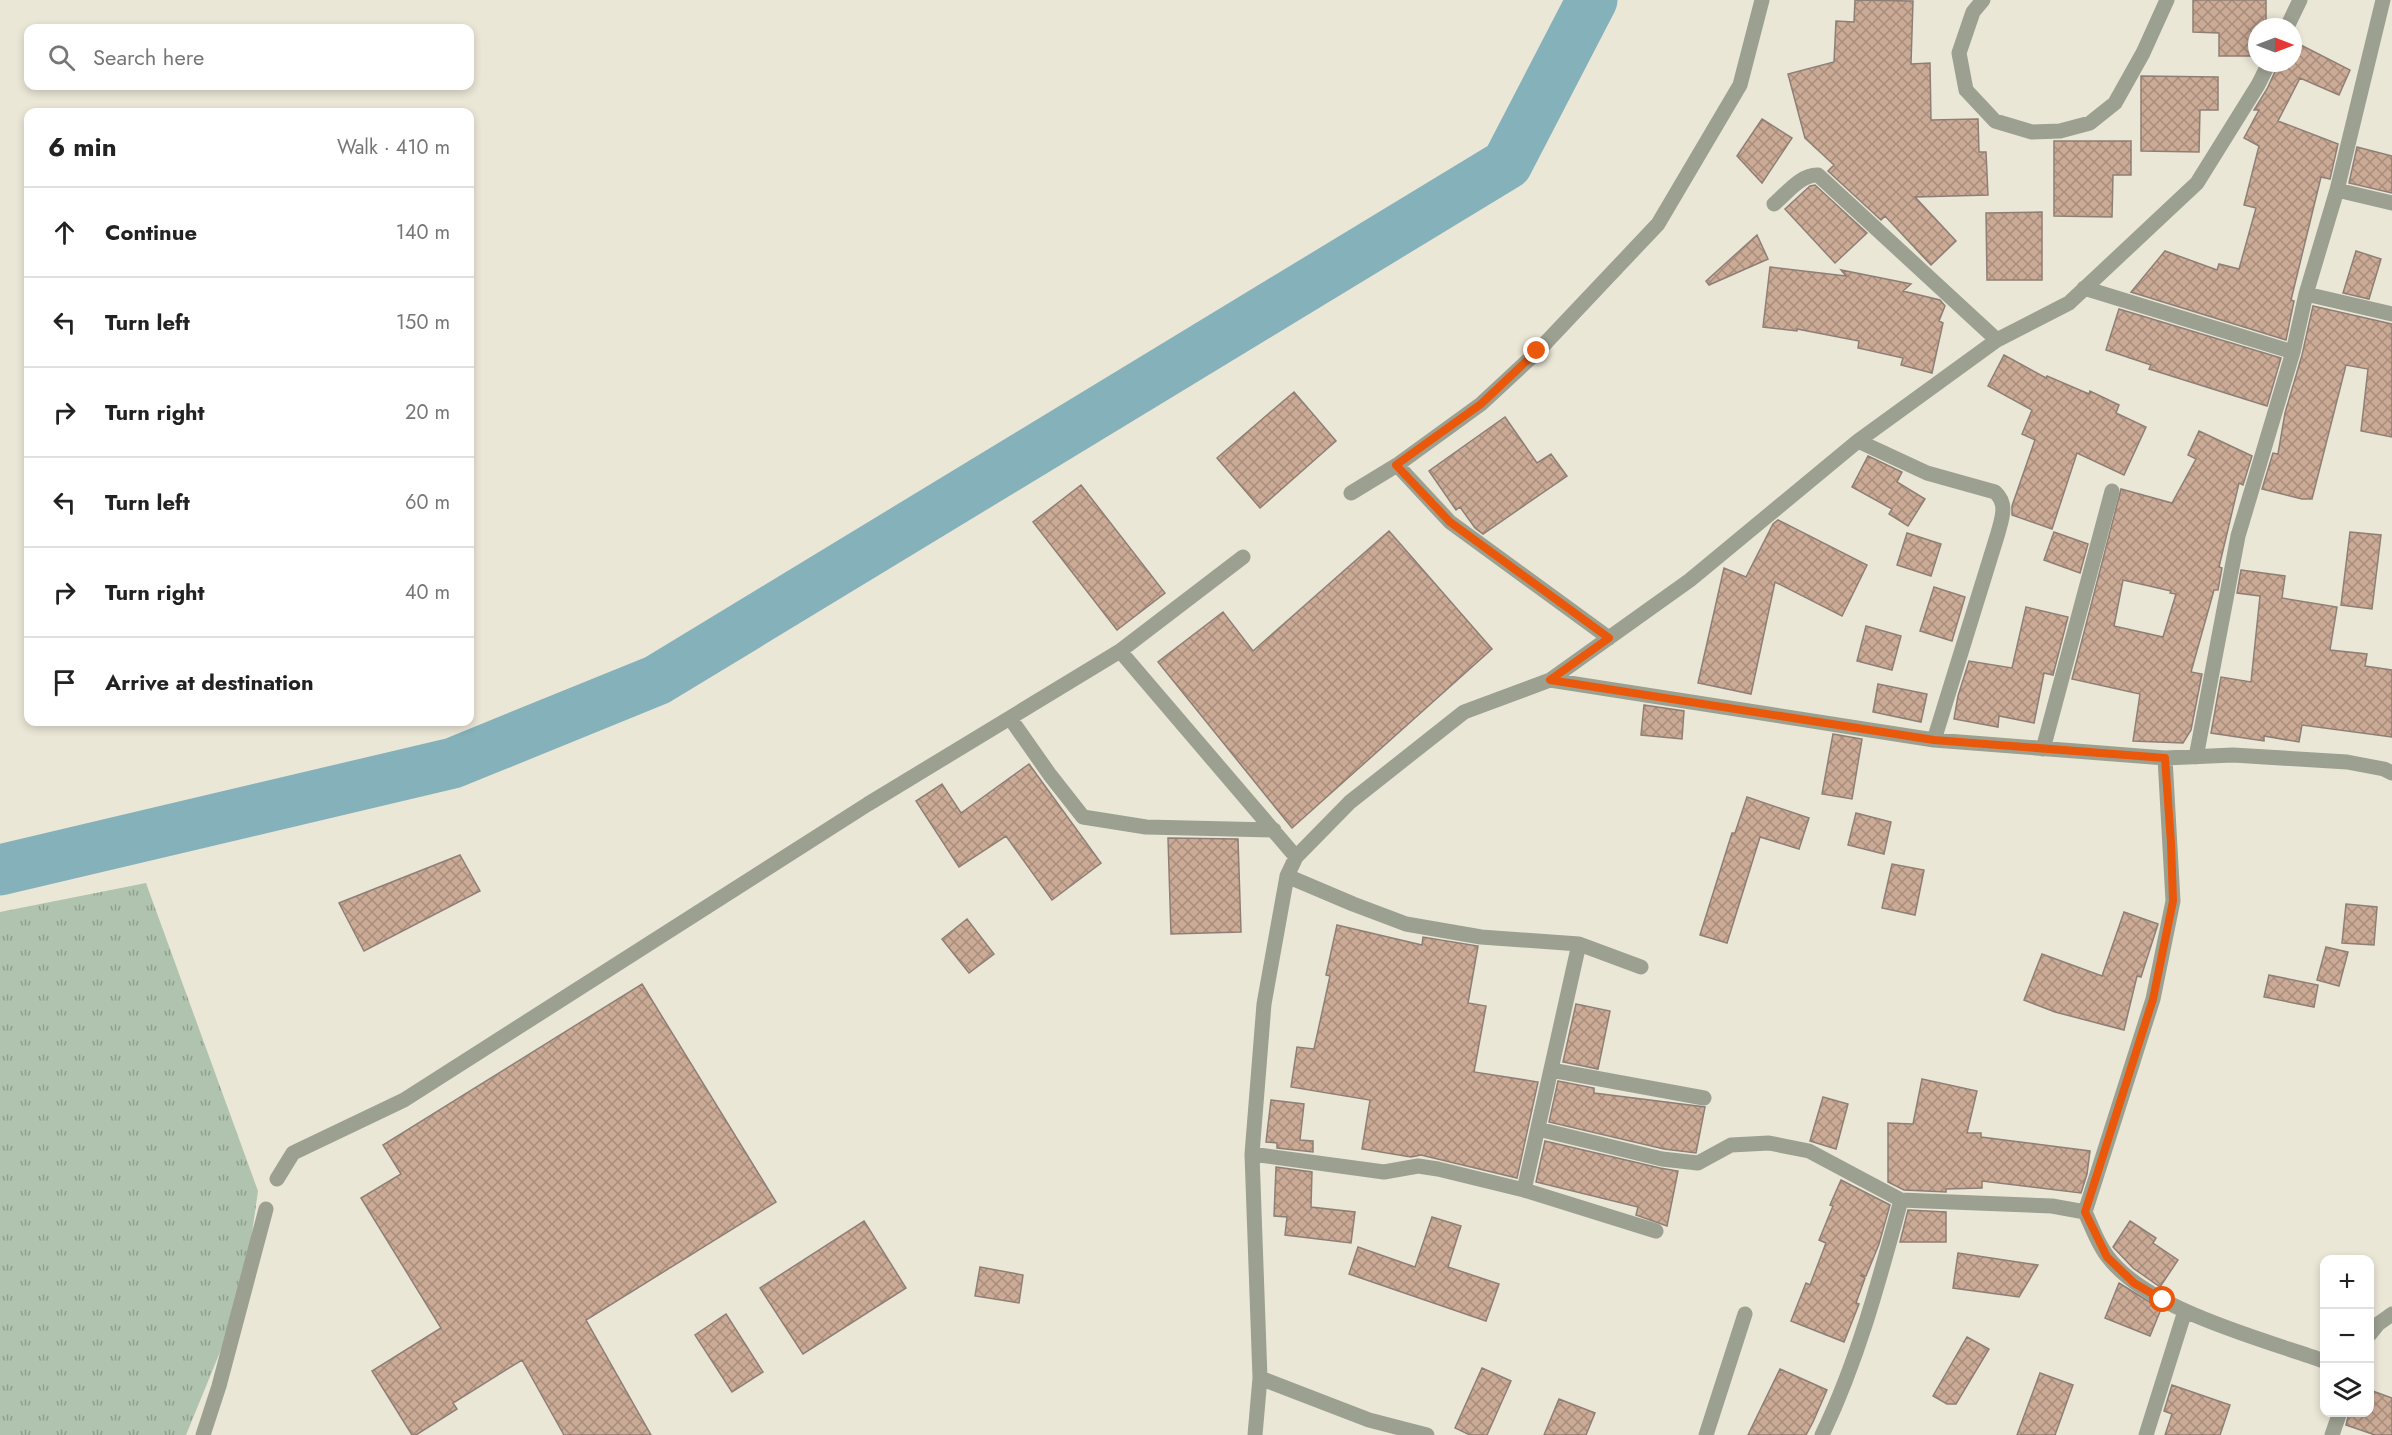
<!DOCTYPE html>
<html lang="en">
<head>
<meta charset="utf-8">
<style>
	:root { --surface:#fff; --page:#f2f2f2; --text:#222; --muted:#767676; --line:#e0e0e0 }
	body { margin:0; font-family:Jost,sans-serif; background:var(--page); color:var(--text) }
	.controls { position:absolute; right:18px; bottom:18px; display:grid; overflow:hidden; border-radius:12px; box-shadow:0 3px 9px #0003 }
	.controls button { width:54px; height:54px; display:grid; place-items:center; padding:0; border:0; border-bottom:2px solid var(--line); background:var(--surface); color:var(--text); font:30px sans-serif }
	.compass { position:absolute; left:2248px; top:18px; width:54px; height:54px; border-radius:50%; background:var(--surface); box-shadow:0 3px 9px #0003; rotate:90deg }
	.stop { position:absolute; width:18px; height:18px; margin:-14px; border:4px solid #ea580c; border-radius:50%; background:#fff }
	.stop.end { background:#ea580c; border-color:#fff; box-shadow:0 2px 6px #0008 }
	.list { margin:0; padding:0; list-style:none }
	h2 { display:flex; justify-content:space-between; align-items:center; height:78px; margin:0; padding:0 24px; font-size:26px }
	h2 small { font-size:20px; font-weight:400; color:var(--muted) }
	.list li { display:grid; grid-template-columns:39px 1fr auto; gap:18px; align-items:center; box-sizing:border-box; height:90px; padding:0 24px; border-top:2px solid var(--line) }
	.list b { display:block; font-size:22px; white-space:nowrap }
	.list em { font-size:20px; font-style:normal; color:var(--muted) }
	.icon { flex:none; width:33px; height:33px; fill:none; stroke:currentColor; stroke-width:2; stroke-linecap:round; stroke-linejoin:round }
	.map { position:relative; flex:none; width:2392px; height:1435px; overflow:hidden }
	.search { position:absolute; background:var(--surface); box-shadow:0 3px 9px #0003; left:24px; top:24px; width:450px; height:66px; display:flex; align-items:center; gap:15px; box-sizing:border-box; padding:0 21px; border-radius:12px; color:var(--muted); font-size:22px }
	.panel { position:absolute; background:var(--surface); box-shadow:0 3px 9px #0003; left:24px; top:108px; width:450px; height:618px; border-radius:12px }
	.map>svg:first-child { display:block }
	.grass { fill:url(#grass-tufts) }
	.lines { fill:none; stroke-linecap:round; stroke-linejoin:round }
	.river { stroke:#85b1ba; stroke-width:51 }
	.building { fill:url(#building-cross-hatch); stroke:#8e7f76; stroke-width:1.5; fill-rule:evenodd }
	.street { stroke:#9ca091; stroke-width:15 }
	.route { stroke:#ea580c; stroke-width:8 }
</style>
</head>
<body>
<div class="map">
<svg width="2392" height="1435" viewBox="0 0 2392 1435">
	<defs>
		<pattern id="grass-tufts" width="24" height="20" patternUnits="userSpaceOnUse" patternTransform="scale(1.5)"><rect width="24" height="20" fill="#afc3ae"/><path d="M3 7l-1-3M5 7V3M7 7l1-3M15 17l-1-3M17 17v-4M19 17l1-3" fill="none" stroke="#8f9f8e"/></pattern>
		<pattern id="building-cross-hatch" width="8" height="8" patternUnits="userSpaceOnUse" patternTransform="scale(1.5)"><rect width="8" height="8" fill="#ccab96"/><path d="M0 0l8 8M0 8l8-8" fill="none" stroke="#a78c7b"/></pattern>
	</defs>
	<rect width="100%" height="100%" fill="#ebe7d7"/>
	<!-- grass -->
	<path class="grass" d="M 146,883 L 258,1191 L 243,1296 L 186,1435 L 0,1435 L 0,912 Z"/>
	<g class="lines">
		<!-- river -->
		<path class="river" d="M 0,870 L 453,763 L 657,680 L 1507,164 L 1592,0"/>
	</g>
	<!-- building -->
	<path class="building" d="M 1855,0 L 1913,1 L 1911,64 L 1930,63 L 1931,120 L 1978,119 L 1979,152 L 1986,152 L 1988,195 L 1915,197 L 1956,241 L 1931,265 L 1885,216 L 1881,220 L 1828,171 L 1834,165 L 1805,138 L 1788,74 L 1834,62 L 1836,21 L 1854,22 Z
		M 2193,0 L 2266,0 L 2266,27 L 2257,27 L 2257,56 L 2219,56 L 2219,33 L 2193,32 Z
		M 2293,41 L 2350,70 L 2339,95 L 2300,78 L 2278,121 L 2338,144 L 2330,179 L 2321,177 L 2291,300 L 2294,301 L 2286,340 L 2131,292 L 2165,251 L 2217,270 L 2219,264 L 2239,269 L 2256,208 L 2244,205 L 2259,146 L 2244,138 L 2259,110 L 2254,110 L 2267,89 L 2279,63 L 2293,63 Z
		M 2141,76 L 2218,77 L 2218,110 L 2200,110 L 2199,152 L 2141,151 Z
		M 1762,119 L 1792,138 L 1762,183 L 1737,156 Z
		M 2054,141 L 2131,141 L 2131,175 L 2113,175 L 2112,217 L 2054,216 Z
		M 2357,147 L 2392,156 L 2392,193 L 2349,183 Z
		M 1815,185 L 1867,233 L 1835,263 L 1785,209 L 1810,186 Z
		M 2042,212 L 2042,280 L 1987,280 L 1986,213 Z
		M 1757,235 L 1768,259 L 1709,285 L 1706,281 Z
		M 2356,251 L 2381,259 L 2369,299 L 2343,293 Z
		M 1770,267 L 1846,276 L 1841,270 L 1911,284 L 1903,291 L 1940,300 L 1945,306 L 1939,321 L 1943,323 L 1932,373 L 1901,365 L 1903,358 L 1858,348 L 1859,341 L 1797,329 L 1797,331 L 1763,327 Z
		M 2313,306 L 2392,324 L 2392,437 L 2361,431 L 2368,369 L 2346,365 L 2312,499 L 2302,499 L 2262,489 L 2273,453 L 2278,454 L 2285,413 L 2302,355 Z
		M 2119,309 L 2281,358 L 2267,406 L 2149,369 L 2151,365 L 2106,350 Z
		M 2004,355 L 2046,378 L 2047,376 L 2089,394 L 2090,391 L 2119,405 L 2116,413 L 2146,427 L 2124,475 L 2077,453 L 2052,529 L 2012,515 L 2012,506 L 2035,440 L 2022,434 L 2032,410 L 1988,386 Z
		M 1294,392 L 1336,441 L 1260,508 L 1217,458 Z
		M 1505,417 L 1537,463 L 1551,454 L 1567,476 L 1483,534 L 1475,528 L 1460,507 L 1456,510 L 1429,471 Z
		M 2199,431 L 2252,456 L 2243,485 L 2239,483 L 2219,567 L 2222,568 L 2218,590 L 2214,590 L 2191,672 L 2202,674 L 2191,730 L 2183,743 L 2133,741 L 2140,694 L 2072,679 L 2121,489 L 2172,503 L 2196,459 L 2188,455 ZM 2123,580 L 2171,591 L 2170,593 L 2176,594 L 2163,637 L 2114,626 Z
		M 1868,456 L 1902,472 L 1897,482 L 1925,499 L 1908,526 L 1889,514 L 1892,509 L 1852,487 Z
		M 1081,485 L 1165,593 L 1117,630 L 1033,522 Z
		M 1778,520 L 1867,565 L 1842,616 L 1775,582 L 1751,694 L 1698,683 L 1724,568 L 1746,577 L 1773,524 Z
		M 1389,531 L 1492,649 L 1292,828 L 1158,662 L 1223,612 L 1253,651 Z
		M 2054,532 L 2088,544 L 2080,573 L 2044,560 Z
		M 2350,532 L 2381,535 L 2372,609 L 2341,605 Z
		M 1907,533 L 1941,544 L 1931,576 L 1897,565 Z
		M 2241,570 L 2285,576 L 2282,598 L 2337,607 L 2330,650 L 2367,654 L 2365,666 L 2392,670 L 2392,737 L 2302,725 L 2299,742 L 2264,736 L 2264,741 L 2211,733 L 2221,677 L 2251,682 L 2260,596 L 2237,593 Z
		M 1934,587 L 1965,597 L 1952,641 L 1920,631 Z
		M 2026,607 L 2068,617 L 2053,675 L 2044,673 L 2034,723 L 1999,716 L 1998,727 L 1954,719 L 1958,696 L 1969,661 L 2012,668 Z
		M 1866,626 L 1901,636 L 1892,670 L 1857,661 Z
		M 1878,684 L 1927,694 L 1921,722 L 1873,712 Z
		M 1644,705 L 1684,711 L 1682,739 L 1641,735 Z
		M 1833,734 L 1862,739 L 1852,799 L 1822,794 Z
		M 1029,764 L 1101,863 L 1052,900 L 1006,836 L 959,867 L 916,801 L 942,784 L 961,813 Z
		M 1747,797 L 1809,818 L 1799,849 L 1760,837 L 1727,943 L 1700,935 L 1732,833 L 1735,833 Z
		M 1856,813 L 1891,822 L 1884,854 L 1848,845 Z
		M 1168,838 L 1238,839 L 1241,932 L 1171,934 Z
		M 460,855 L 480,891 L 364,951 L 339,903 Z
		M 1892,864 L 1924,870 L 1915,915 L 1882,908 Z
		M 2346,904 L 2377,907 L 2374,945 L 2342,943 Z
		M 2124,912 L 2158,924 L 2141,977 L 2137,976 L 2124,1030 L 2055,1012 L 2024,1000 L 2042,954 L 2102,976 Z
		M 967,919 L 994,954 L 969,973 L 942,939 Z
		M 1337,925 L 1422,945 L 1423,937 L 1478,946 L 1468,1003 L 1486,1006 L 1474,1072 L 1538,1082 L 1517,1178 L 1421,1155 L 1411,1157 L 1362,1149 L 1370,1100 L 1291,1087 L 1297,1047 L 1314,1049 L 1330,976 L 1326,975 Z
		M 2326,947 L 2348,952 L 2339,986 L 2317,980 Z
		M 2269,975 L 2318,985 L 2314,1007 L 2264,997 Z
		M 642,984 L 776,1202 L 586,1320 L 651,1435 L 564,1435 L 522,1360 L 453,1403 L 457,1409 L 416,1435 L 412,1435 L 372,1371 L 441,1328 L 361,1198 L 401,1174 L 383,1145 Z
		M 1576,1004 L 1610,1011 L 1598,1069 L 1563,1062 Z
		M 1922,1079 L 1977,1091 L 1967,1133 L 1981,1133 L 1981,1137 L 2090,1151 L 2087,1174 L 2081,1193 L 1982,1181 L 1982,1188 L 1946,1189 L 1946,1192 L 1904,1190 L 1888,1182 L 1888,1123 L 1913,1124 Z
		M 1558,1081 L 1594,1088 L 1594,1093 L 1705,1107 L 1696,1153 L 1664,1149 L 1549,1122 Z
		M 1823,1097 L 1848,1104 L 1836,1149 L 1810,1141 Z
		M 1271,1100 L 1304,1104 L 1300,1140 L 1313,1141 L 1313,1152 L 1277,1148 L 1277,1143 L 1266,1142 Z
		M 1545,1141 L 1660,1168 L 1678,1171 L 1667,1226 L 1636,1215 L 1638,1207 L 1536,1182 Z
		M 1276,1167 L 1312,1172 L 1311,1207 L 1355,1212 L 1351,1243 L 1285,1235 L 1287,1217 L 1274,1216 Z
		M 1841,1180 L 1890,1205 L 1879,1244 L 1866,1276 L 1860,1275 L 1865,1278 L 1856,1303 L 1859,1304 L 1844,1342 L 1791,1321 L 1806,1283 L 1810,1285 L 1826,1243 L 1819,1240 L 1833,1206 L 1830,1205 Z
		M 1908,1210 L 1946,1212 L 1946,1242 L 1900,1242 Z
		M 1432,1217 L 1461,1226 L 1448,1267 L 1499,1284 L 1486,1321 L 1349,1274 L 1358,1247 L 1415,1267 Z
		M 864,1221 L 906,1288 L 803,1354 L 760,1288 Z
		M 2130,1221 L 2156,1238 L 2153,1243 L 2178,1260 L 2160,1287 L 2133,1268 L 2113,1247 Z
		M 1958,1253 L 2038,1265 L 2019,1297 L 1953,1288 Z
		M 980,1267 L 1023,1275 L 1019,1303 L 975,1296 Z
		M 2119,1283 L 2161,1309 L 2150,1336 L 2105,1318 Z
		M 726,1314 L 763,1372 L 732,1392 L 695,1335 Z
		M 1967,1337 L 1989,1349 L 1956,1404 L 1947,1404 L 1933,1396 Z
		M 1482,1368 L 1511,1381 L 1487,1435 L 1470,1435 L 1455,1428 Z
		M 1780,1369 L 1827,1390 L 1813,1422 L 1806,1435 L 1748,1435 Z
		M 2040,1373 L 2073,1385 L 2055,1435 L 2017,1435 Z
		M 2172,1385 L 2230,1405 L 2220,1435 L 2165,1435 L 2172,1414 L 2164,1411 Z
		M 2370,1390 L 2392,1398 L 2392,1435 L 2375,1435 L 2346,1425 L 2349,1413 L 2370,1413 Z
		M 1559,1399 L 1595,1413 L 1586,1435 L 1544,1435 Z"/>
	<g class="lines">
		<!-- street -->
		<path class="street" d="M 1983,0 L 1973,12 L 1959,53 L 1966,90 L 1995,121 L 2032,132 L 2060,131 L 2090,123 L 2115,103 L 2143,53 L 2167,0
			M 2287,27 L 2300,0
			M 2337,190 L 2383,0
			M 1774,204 C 1786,194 1801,174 1818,175 L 1997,340
			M 2084,288 L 2293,352
			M 2306,294 L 2392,314
			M 1858,441 L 1927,473 L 1995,492 C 2008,504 2002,518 1998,533 L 1934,740
			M 1397,465 L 1450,522 L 1609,638
			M 1351,493 L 1397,465 L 1481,404 L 1537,352 L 1658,224 L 1740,85 L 1762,0
			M 1120,651 L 1243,557
			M 1550,680 L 1690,580 L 1858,441 L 1997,340 L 2069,303 L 2197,183 L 2258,85 L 2269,63
			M 1010,718 L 1050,775 L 1083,817 L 1146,827 L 1274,830
			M 2043,749 L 2112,491
			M 2196,757 L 2238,536 L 2293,352 L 2306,294 L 2337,190 L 2392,203
			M 1287,876 L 1353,904 L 1406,924 L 1481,937 L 1579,944 L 1641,967
			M 1551,1070 L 1704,1098
			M 1538,1129 L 1662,1159 L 1698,1163 L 1731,1145 L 1769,1143 L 1809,1151 L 1901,1200
			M 1252,1154 L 1384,1172 L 1418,1166 L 1438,1169 L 1524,1190 L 1656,1231
			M 277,1179 L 293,1153 L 404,1100 L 868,804 L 1120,651 L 1296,857
			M 1524,1190 L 1579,944
			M 2085,1212 L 2153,999 L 2173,901 L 2165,758
			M 2370,1334 L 2378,1324 L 2392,1314
			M 1260,1378 L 1369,1420 L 1427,1435
			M 203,1435 L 219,1386 L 266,1209
			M 1255,1435 L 1260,1378 L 1252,1154 L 1264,1004 L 1287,876 L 1296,857 L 1350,802 L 1464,712 L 1550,680 L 1934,740 L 2165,758 L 2233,755 L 2347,762 L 2384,769 L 2392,773
			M 1706,1435 L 1745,1314
			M 1822,1435 C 1858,1360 1879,1281 1901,1200 L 2052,1206 L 2085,1212 C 2092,1227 2098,1245 2108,1257 C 2148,1310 2262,1339 2324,1361
			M 2146,1435 L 2185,1311
			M 2332,1435 L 2340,1412"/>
	</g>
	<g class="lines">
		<!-- route -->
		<path class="route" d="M 1537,351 L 1481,404 L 1396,465 L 1450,522 L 1609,638 L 1550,680 L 1934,740 L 2165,758 L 2171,843 L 2173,901 L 2153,999 L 2085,1212 L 2107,1257 L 2134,1283 L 2163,1300"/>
	</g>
</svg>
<div class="controls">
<button>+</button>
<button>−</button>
<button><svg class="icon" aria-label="layers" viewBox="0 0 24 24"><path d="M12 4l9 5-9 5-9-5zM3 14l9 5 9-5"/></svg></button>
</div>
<svg class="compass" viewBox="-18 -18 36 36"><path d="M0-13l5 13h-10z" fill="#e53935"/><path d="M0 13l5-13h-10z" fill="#767676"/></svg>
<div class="stop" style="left:2163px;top:1300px"></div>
<div class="stop end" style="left:1537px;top:351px"></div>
<div class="search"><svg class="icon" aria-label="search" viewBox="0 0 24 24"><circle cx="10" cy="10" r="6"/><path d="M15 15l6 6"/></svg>Search here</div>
<section class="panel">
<h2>6 min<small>Walk · 410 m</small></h2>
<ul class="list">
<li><svg class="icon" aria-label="ahead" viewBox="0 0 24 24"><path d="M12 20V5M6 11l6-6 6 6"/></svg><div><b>Continue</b></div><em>140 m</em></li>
<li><svg class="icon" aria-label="left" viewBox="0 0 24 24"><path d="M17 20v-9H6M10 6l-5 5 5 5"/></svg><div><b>Turn left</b></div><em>150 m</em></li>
<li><svg class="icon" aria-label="right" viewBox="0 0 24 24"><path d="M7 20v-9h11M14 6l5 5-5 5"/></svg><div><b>Turn right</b></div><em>20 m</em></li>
<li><svg class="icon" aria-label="left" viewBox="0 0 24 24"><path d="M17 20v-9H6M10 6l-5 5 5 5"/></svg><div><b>Turn left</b></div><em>60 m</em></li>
<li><svg class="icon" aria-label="right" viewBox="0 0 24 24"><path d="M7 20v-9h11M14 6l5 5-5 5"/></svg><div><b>Turn right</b></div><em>40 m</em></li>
<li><svg class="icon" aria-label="arrive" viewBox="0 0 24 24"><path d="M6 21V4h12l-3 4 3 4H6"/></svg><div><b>Arrive at destination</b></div></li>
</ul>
</section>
</div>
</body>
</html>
